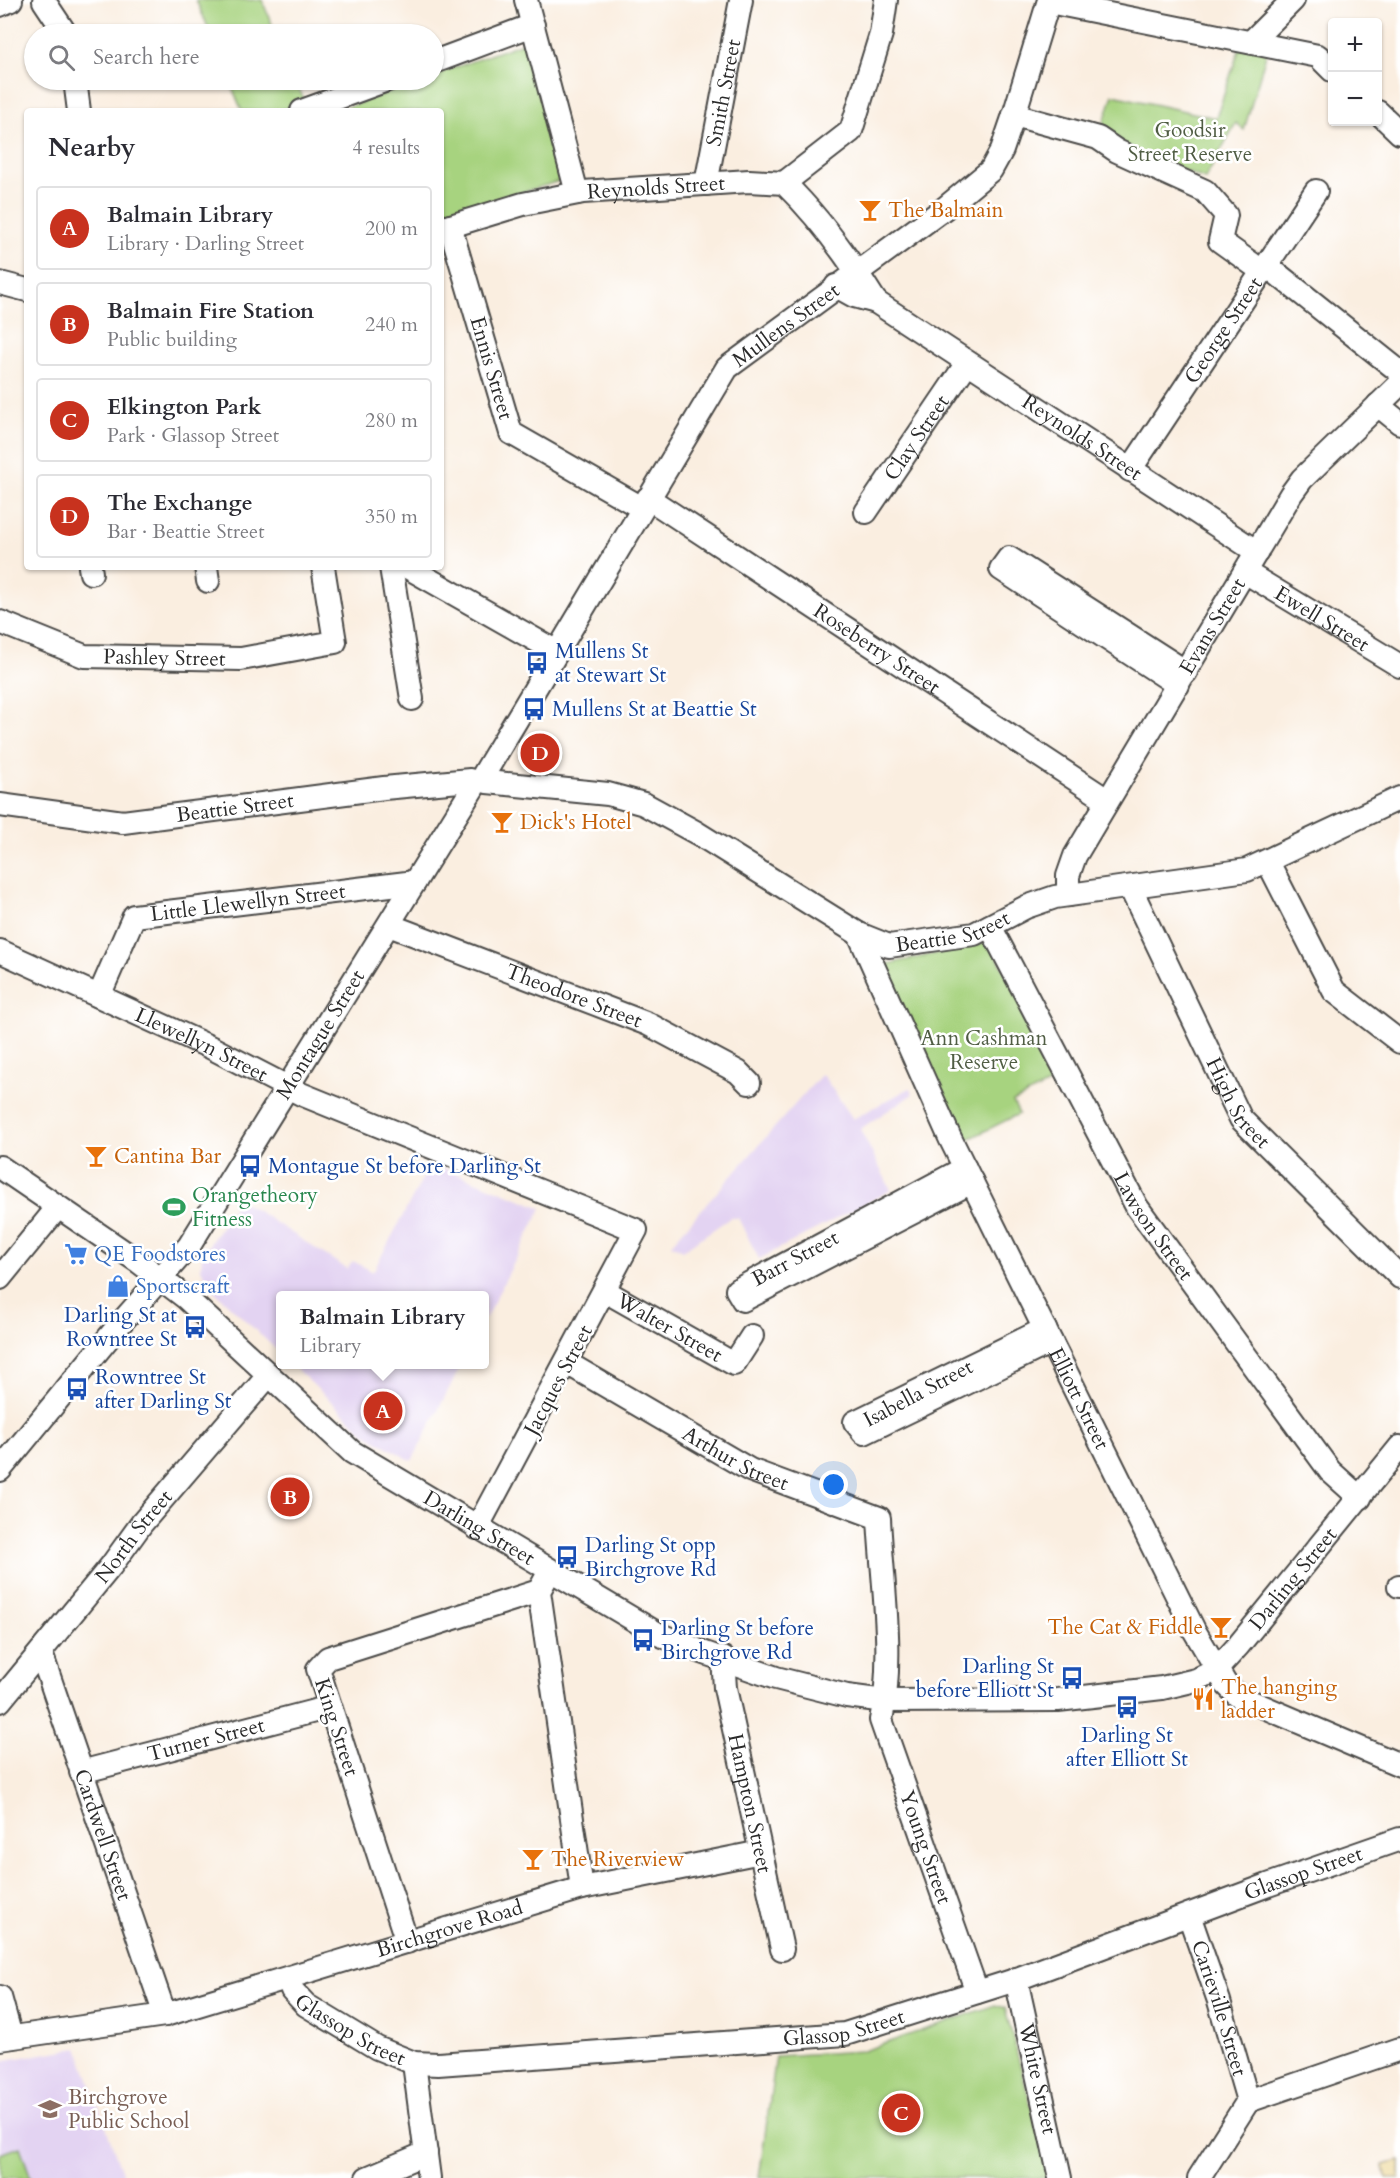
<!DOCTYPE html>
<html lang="en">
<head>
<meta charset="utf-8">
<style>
	:root { --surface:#fff; --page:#f7f7f7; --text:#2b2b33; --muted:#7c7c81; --line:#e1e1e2; --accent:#c8321e }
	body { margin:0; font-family:Cardo,serif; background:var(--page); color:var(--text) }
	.controls { position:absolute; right:18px; top:18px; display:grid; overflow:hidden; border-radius:6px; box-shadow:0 2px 4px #0004 }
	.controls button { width:54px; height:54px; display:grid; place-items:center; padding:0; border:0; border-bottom:2px solid var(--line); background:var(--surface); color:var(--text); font:30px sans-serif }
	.you { position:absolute; left:834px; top:1485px; width:21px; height:21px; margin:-15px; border:4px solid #fff; border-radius:50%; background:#1a73e8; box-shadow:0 0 0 9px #1a73e833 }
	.badge { display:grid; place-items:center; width:39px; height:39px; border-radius:50%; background:var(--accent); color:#fff; font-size:20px; font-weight:700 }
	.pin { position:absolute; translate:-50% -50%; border:3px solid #fff; box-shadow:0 2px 6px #0006 }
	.popup { position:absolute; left:276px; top:1291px; width:213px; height:78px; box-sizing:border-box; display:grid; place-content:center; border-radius:6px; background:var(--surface); filter:drop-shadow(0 2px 4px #0005); font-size:20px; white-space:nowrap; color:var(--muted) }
	.popup b { font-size:22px; color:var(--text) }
	.popup::after { content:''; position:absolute; left:50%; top:100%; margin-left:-12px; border:12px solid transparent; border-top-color:var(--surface) }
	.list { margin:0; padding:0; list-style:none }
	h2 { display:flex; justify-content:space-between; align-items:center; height:78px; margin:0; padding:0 24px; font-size:26px }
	h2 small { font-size:20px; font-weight:400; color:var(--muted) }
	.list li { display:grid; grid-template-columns:39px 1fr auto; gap:18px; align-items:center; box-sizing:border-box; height:84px; margin:0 12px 12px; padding:0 12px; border:2px solid var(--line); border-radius:6px }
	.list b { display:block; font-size:22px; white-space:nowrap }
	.list p { margin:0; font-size:20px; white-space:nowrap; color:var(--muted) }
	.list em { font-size:20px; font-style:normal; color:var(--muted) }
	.icon { flex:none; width:33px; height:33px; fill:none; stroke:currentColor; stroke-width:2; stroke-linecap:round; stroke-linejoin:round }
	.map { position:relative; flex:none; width:1400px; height:2178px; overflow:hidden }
	.search { position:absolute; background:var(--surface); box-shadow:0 2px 4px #0004; left:24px; top:24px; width:420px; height:66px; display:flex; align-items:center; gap:15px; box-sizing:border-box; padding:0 21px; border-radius:33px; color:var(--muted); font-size:22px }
	.panel { position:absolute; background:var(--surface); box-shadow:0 2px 4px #0004; left:24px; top:108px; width:420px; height:462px; border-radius:6px }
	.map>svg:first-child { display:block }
	.built { fill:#e3d3f2 }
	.green { fill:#a7d37f; stroke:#697f55; stroke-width:1.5 }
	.sand { fill:#eeda9e; stroke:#8c8264; stroke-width:1.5 }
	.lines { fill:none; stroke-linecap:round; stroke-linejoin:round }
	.minor-casing { stroke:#4a4846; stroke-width:26 }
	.minor { stroke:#fff; stroke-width:22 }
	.labels { text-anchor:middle; stroke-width:5; stroke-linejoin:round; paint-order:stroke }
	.street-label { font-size:21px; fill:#2b2b2b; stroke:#fff }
	.park-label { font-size:21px; fill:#505d44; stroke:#fff }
	.food-label { font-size:21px; fill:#c56008; stroke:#fff; text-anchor:start }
	.transit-label { font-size:21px; fill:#164399; stroke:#fff; text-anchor:start }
	.leisure-label { font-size:21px; fill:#27864d; stroke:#fff; text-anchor:start }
	.shop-label { font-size:21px; fill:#366cbe; stroke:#fff; text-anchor:start }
	.education-label { font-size:21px; fill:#785e54; stroke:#fff; text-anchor:start }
</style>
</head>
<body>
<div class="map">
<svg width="1400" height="2178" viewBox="0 0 1400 2178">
	<rect width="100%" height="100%" fill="#fff"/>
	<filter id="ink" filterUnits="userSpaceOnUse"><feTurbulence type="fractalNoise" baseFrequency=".0167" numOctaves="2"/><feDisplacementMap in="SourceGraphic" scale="12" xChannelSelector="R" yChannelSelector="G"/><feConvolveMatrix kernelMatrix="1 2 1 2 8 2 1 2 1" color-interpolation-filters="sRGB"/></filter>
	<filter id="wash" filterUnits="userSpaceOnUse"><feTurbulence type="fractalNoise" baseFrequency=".008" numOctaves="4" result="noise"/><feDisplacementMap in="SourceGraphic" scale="24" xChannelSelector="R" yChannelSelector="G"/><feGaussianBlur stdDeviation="1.35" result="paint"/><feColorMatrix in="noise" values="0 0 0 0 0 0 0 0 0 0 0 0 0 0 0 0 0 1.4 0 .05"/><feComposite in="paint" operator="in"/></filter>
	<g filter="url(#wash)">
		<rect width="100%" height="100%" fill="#faeee0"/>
		<!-- built -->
		<path class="built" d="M 822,1074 L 853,1119 L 910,1088 L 913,1094 L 860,1129 L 891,1190 L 759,1259 L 738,1218 L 730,1218 L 683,1250 L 671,1244 Z
			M 431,1163 L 542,1208 L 485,1319 L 485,1296 L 281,1296 L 281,1354 L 212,1289 L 201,1269 L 202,1256 L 239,1199 L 347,1269 L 353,1261 L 373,1272 Z
			M 292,1365 L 461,1365 L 412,1461 L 367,1435 Z
			M 78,2048 L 124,2178 L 0,2178 L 0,2061 Z"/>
		<!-- green -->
		<path class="green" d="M 196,0 L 262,0 L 276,34 L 211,34 Z
			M 528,41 L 563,180 L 441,217 L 441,111 L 337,111 L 422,80 L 434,80 L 434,75 Z
			M 1241,44 L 1267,51 L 1244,130 L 1236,123 L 1205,179 L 1115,145 L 1100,133 L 1113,95 L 1216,118 Z
			M 229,80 L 295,80 L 305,102 L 278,111 L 242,111 Z
			M 989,942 L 1062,1077 L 1013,1102 L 1019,1114 L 963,1142 L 883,965 Z
			M 995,2005 L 1005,2008 L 1050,2178 L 759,2178 L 776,2056 L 863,2051 Z
			M 20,2147 L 31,2178 L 0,2178 L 0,2154 Z"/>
		<!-- sand -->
		<path class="sand" d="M 1400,2161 L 1400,2178 L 1387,2178 L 1383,2165 Z"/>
	</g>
	<g filter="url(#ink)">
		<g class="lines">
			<!-- minor casing -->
			<g class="minor-casing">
				<g id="minor">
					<path d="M 526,0 L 577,193"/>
					<path d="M 44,1 L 66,34"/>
					<path d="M 1049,2 L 1318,56 L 1332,70"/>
					<path d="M 0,5 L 11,0"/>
					<path d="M 1251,42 L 1293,0"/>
					<path d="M 434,62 L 533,25"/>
					<path d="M 75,80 L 79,111"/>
					<path d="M 302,111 L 387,80"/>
					<path d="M 1378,112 L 1400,133"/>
					<path d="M 1014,115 L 1098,138 L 1117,151 L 1205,191 L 1226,215 L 1220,241 L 1262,271"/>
					<path d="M 784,183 L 851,131 L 881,34 L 886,0"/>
					<path id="s1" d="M 706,184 L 741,0"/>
					<path id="s2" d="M 450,226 L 511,433 L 642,508"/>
					<path id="s3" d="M 441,229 L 523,204 L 583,192 L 749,181 L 784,183 C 819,217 850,260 876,302"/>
					<path d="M 1266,265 L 1400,372"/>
					<path d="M 0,283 L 27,290"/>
					<path id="s4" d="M 836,286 L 854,296 L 876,302 L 1257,552"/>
					<path d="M 1378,405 L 1400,423"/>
					<path id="s5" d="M 1130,470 L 1316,191"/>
					<path id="s6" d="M 648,498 L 1107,800"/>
					<path id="s7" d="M 866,512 L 967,363"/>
					<path d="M 90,567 L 91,573"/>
					<path d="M 206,567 L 208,581"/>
					<path d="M 391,567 L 412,699"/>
					<path d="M 407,567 L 557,652"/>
					<path id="s8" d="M 1245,572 L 1400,666"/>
					<path id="s9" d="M 0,622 L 84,656 L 241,659 L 335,642 L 323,567"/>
					<path d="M 1178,685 L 1001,569 L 1009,558 L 1186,672"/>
					<path id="s10" d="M 484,774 L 727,368 L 945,208 L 991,170 L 1002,150 L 1014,115 L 1049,0"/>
					<path id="s11" d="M 487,782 L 608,794 L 644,804 L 697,833 L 859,934 L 889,946 L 974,934 L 1026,907 L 1055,897 L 1247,870 L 1400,798"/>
					<path id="s12" d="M 0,805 L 123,822 L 384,788 L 470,780"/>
					<path d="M 1268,862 L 1334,991 L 1400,1042"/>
					<path id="s13" d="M 1130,887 L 1241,1119 L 1400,1277"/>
					<path id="s14" d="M 1068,895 L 1068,876 L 1075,856 L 1291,494 L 1302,479 L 1400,384"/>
					<path id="s15" d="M 389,925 L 648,1024 L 738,1072 L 749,1083"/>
					<path id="s16" d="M 990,926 L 1137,1207 L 1330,1471 L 1360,1498"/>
					<path id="s17" d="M 859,934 L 950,1138 L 1194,1630 L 1225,1683 L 1238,1696 L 1400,1765"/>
					<path id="s18" d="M 0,951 L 210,1047 L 301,1094 L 636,1230 L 477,1528"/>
					<path id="s19" d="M 99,996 L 134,916 L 415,882"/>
					<path id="s20" d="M 0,1167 L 139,1262 L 186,1298 L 352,1452 L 658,1634 L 702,1652 L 776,1678 L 847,1696 L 885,1701 L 1058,1700 L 1162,1688 L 1196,1680 L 1216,1670 L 1238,1646 L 1400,1447"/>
					<path d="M 965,1168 L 737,1290 L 743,1300 L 972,1182"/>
					<path d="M 0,1278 L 58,1207"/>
					<path id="s21" d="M 605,1291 L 734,1364 L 752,1336"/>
					<path d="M 1045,1329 L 855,1422 L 864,1433 L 1051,1342"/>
					<path id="s22" d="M 567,1363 L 750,1470 L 879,1518 C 882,1582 895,1658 881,1720 L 977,1992"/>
					<path id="s23" d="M 0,1470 L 119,1325 L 189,1246 L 473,788"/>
					<path d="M 545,1580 L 539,1591 L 582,1888"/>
					<path d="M 1399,1586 L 1400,1586"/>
					<path id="s24" d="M 41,1653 L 165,2015"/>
					<path id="s25" d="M 723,1658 L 725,1688 L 782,1949"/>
					<path id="s26" d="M 0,1701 L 111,1566 L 142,1523 L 268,1376"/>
					<path id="s27" d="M 81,1772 L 330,1707"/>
					<path id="s28" d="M 1189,1915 L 1219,2001 L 1248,2101"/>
					<path d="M 407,1942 L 318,1669 L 328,1658 L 539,1591"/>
					<path id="s29" d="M 288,1978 L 292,1990 L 306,2005 L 377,2048 L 414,2063 L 438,2064 L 845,2034 L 1009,1982 L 1268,1885 L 1400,1839"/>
					<path id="s30" d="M 1016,1979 L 1060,2178"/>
					<path d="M 0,1997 L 11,2037"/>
					<path id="s31" d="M 0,2039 L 165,2015 L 582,1888 L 761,1852"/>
					<path d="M 414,2063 L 429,2178"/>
					<path d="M 1248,2101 L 1400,2049"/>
					<path d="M 367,2178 L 426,2153"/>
					<path d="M 1199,2178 L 1248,2101"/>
				</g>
			</g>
			<!-- minor -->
			<use href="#minor" class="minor"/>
		</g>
	</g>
	<!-- icons -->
	<defs>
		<g id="bar-bare" transform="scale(1.8)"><path d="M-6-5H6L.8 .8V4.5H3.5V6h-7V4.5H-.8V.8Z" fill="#e8710a" stroke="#fff" stroke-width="2.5" paint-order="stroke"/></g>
		<g id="bus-bare" transform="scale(1.8)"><path d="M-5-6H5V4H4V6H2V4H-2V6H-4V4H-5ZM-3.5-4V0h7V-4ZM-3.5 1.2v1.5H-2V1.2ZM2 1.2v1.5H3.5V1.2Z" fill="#1a4fb4" stroke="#fff" stroke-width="2.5" paint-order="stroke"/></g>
		<g id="stadium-bare" transform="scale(1.8)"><path d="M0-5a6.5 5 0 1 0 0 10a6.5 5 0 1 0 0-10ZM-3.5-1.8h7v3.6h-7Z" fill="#2e9e5b" stroke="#fff" stroke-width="2.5" paint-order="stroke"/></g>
		<g id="supermarket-bare" transform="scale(1.8)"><path d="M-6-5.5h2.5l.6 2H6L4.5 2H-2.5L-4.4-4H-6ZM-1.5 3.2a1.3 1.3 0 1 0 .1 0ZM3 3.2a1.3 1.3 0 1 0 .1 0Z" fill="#3f7fe0" stroke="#fff" stroke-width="2.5" paint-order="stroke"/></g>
		<g id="shop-bare" transform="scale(1.8)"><path d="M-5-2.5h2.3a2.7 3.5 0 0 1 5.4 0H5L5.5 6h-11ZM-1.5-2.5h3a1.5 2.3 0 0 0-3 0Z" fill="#3f7fe0" stroke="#fff" stroke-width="2.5" paint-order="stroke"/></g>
		<g id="restaurant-bare" transform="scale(1.8)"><path d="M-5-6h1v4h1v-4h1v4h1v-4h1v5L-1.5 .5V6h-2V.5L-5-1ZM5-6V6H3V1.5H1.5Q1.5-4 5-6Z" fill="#e8710a" stroke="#fff" stroke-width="2.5" paint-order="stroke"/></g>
		<g id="school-bare" transform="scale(1.8)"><path d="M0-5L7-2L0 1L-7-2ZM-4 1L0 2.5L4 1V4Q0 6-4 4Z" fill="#8d6e63" stroke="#fff" stroke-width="2.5" paint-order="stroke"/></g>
	</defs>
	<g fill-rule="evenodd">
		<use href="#bar-bare" x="870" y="210"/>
		<use href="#bus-bare" x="537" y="663"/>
		<use href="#bus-bare" x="534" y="709"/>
		<use href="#bar-bare" x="502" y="822"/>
		<use href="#bar-bare" x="96" y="1156"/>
		<use href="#bus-bare" x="250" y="1166"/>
		<use href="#stadium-bare" x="174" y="1207"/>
		<use href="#supermarket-bare" x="76" y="1254"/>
		<use href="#shop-bare" x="118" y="1286"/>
		<use href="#bus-bare" x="195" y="1327"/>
		<use href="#bus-bare" x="77" y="1389"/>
		<use href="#bus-bare" x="567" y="1557"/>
		<use href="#bar-bare" x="1221" y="1627"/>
		<use href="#bus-bare" x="643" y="1640"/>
		<use href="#bus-bare" x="1072" y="1678"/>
		<use href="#restaurant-bare" x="1203" y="1699"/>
		<use href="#bus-bare" x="1127" y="1707"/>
		<use href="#bar-bare" x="533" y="1859"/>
		<use href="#school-bare" x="50" y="2109"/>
	</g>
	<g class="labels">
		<!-- street labels -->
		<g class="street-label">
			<text dy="7" stroke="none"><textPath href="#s1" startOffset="93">Smith Street</textPath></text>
			<text dy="7" stroke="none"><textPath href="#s3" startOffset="220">Reynolds Street</textPath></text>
			<text dy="7" stroke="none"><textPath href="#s10" startOffset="546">Mullens Street</textPath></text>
			<text dy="7" stroke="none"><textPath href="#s5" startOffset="168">George Street</textPath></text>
			<text dy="7" stroke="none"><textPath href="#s2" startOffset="148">Ennis Street</textPath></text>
			<text dy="7" stroke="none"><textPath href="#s7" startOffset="90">Clay Street</textPath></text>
			<text dy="7" stroke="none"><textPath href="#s4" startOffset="290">Reynolds Street</textPath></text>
			<text dy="7" stroke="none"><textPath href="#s8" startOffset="90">Ewell Street</textPath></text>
			<text dy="7" stroke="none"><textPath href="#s14" startOffset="308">Evans Street</textPath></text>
			<text dy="7" stroke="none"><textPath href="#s6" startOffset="274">Roseberry Street</textPath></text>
			<text dy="7" stroke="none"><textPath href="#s9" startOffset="171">Pashley Street</textPath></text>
			<text dy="7" stroke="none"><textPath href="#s12" startOffset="237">Beattie Street</textPath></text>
			<text dy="7" stroke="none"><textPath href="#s19" startOffset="202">Little Llewellyn Street</textPath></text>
			<text dy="7" stroke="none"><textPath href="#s11" startOffset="508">Beattie Street</textPath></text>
			<text dy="7" stroke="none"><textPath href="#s15" startOffset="198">Theodore Street</textPath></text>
			<text dy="7" stroke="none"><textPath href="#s23" startOffset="542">Montague Street</textPath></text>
			<text dy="7" stroke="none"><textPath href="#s18" startOffset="222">Llewellyn Street</textPath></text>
			<text dy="7" stroke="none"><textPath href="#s13" startOffset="242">High Street</textPath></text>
			<text dy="7" stroke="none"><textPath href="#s16" startOffset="342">Lawson Street</textPath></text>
			<text transform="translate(795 1258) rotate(-28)" y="7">Barr Street</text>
			<text dy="7" stroke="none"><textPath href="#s21" startOffset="74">Walter Street</textPath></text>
			<text transform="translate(558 1380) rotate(-62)" y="7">Jacques Street</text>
			<text transform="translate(918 1393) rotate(-28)" y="7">Isabella Street</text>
			<text dy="7" stroke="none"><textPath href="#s17" startOffset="514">Elliott Street</textPath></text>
			<text dy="7" stroke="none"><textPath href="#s22" startOffset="194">Arthur Street</textPath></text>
			<text dy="7" stroke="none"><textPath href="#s20" startOffset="602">Darling Street</textPath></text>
			<text dy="7" stroke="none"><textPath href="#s26" startOffset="212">North Street</textPath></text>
			<text dy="7" stroke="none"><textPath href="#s20" startOffset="1502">Darling Street</textPath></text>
			<text transform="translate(337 1727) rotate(72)" y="7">King Street</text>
			<text dy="7" stroke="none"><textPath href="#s27" startOffset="129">Turner Street</textPath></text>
			<text dy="7" stroke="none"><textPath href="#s25" startOffset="148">Hampton Street</textPath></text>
			<text dy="7" stroke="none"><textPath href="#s24" startOffset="192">Cardwell Street</textPath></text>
			<text dy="7" stroke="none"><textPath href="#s22" startOffset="687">Young Street</textPath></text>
			<text dy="7" stroke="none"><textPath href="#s29" startOffset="1074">Glassop Street</textPath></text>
			<text dy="7" stroke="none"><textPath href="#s31" startOffset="464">Birchgrove Road</textPath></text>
			<text dy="7" stroke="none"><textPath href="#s28" startOffset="98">Carieville Street</textPath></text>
			<text dy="7" stroke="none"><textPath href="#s29" startOffset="84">Glassop Street</textPath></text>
			<text dy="7" stroke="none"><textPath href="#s29" startOffset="588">Glassop Street</textPath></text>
			<text dy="7" stroke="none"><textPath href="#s30" startOffset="102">White Street</textPath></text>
		</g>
		<!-- park labels -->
		<g class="park-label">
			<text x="1190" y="137">Goodsir<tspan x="1190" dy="24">Street Reserve</tspan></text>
			<text x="984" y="1045">Ann Cashman<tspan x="984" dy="24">Reserve</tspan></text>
		</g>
		<!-- food labels -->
		<g class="food-label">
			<text x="888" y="217">The Balmain</text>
			<text x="520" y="829">Dick's Hotel</text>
			<text x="114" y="1163">Cantina Bar</text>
			<text x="1203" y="1634" text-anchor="end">The Cat &amp; Fiddle</text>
			<text x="1221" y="1694">The hanging<tspan x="1221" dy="24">ladder</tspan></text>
			<text x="551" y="1866">The Riverview</text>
		</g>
		<!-- transit labels -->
		<g class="transit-label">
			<text x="555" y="658">Mullens St<tspan x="555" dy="24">at Stewart St</tspan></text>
			<text x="552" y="716">Mullens St at Beattie St</text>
			<text x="268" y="1173">Montague St before Darling St</text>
			<text x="177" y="1322" text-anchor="end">Darling St at<tspan x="177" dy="24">Rowntree St</tspan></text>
			<text x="95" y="1384">Rowntree St<tspan x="95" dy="24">after Darling St</tspan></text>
			<text x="585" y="1552">Darling St opp<tspan x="585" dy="24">Birchgrove Rd</tspan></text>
			<text x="661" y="1635">Darling St before<tspan x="661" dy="24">Birchgrove Rd</tspan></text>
			<text x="1054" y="1673" text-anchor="end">Darling St<tspan x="1054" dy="24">before Elliott St</tspan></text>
			<text x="1127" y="1742" text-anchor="middle">Darling St<tspan x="1127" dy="24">after Elliott St</tspan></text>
		</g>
		<!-- leisure labels -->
		<g class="leisure-label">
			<text x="192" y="1202">Orangetheory<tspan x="192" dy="24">Fitness</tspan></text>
		</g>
		<!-- shop labels -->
		<g class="shop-label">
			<text x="94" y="1261">QE Foodstores</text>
			<text x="136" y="1293">Sportscraft</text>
		</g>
		<!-- education labels -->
		<g class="education-label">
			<text x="68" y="2104">Birchgrove<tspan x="68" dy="24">Public School</tspan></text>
		</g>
	</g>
</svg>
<div class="controls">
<button>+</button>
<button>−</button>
</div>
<div class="you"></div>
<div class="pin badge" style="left:383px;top:1411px">A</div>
<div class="popup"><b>Balmain Library</b>Library</div>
<div class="pin badge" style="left:290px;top:1497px">B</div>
<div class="pin badge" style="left:901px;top:2113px">C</div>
<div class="pin badge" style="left:540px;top:753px">D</div>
<div class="search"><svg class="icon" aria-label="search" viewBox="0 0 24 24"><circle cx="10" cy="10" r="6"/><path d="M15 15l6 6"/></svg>Search here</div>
<section class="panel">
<h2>Nearby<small>4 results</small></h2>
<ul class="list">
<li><span class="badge">A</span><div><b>Balmain Library</b><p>Library · Darling Street</p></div><em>200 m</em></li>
<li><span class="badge">B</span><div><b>Balmain Fire Station</b><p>Public building</p></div><em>240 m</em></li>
<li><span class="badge">C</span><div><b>Elkington Park</b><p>Park · Glassop Street</p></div><em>280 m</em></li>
<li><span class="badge">D</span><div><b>The Exchange</b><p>Bar · Beattie Street</p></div><em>350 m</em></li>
</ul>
</section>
</div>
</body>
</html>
